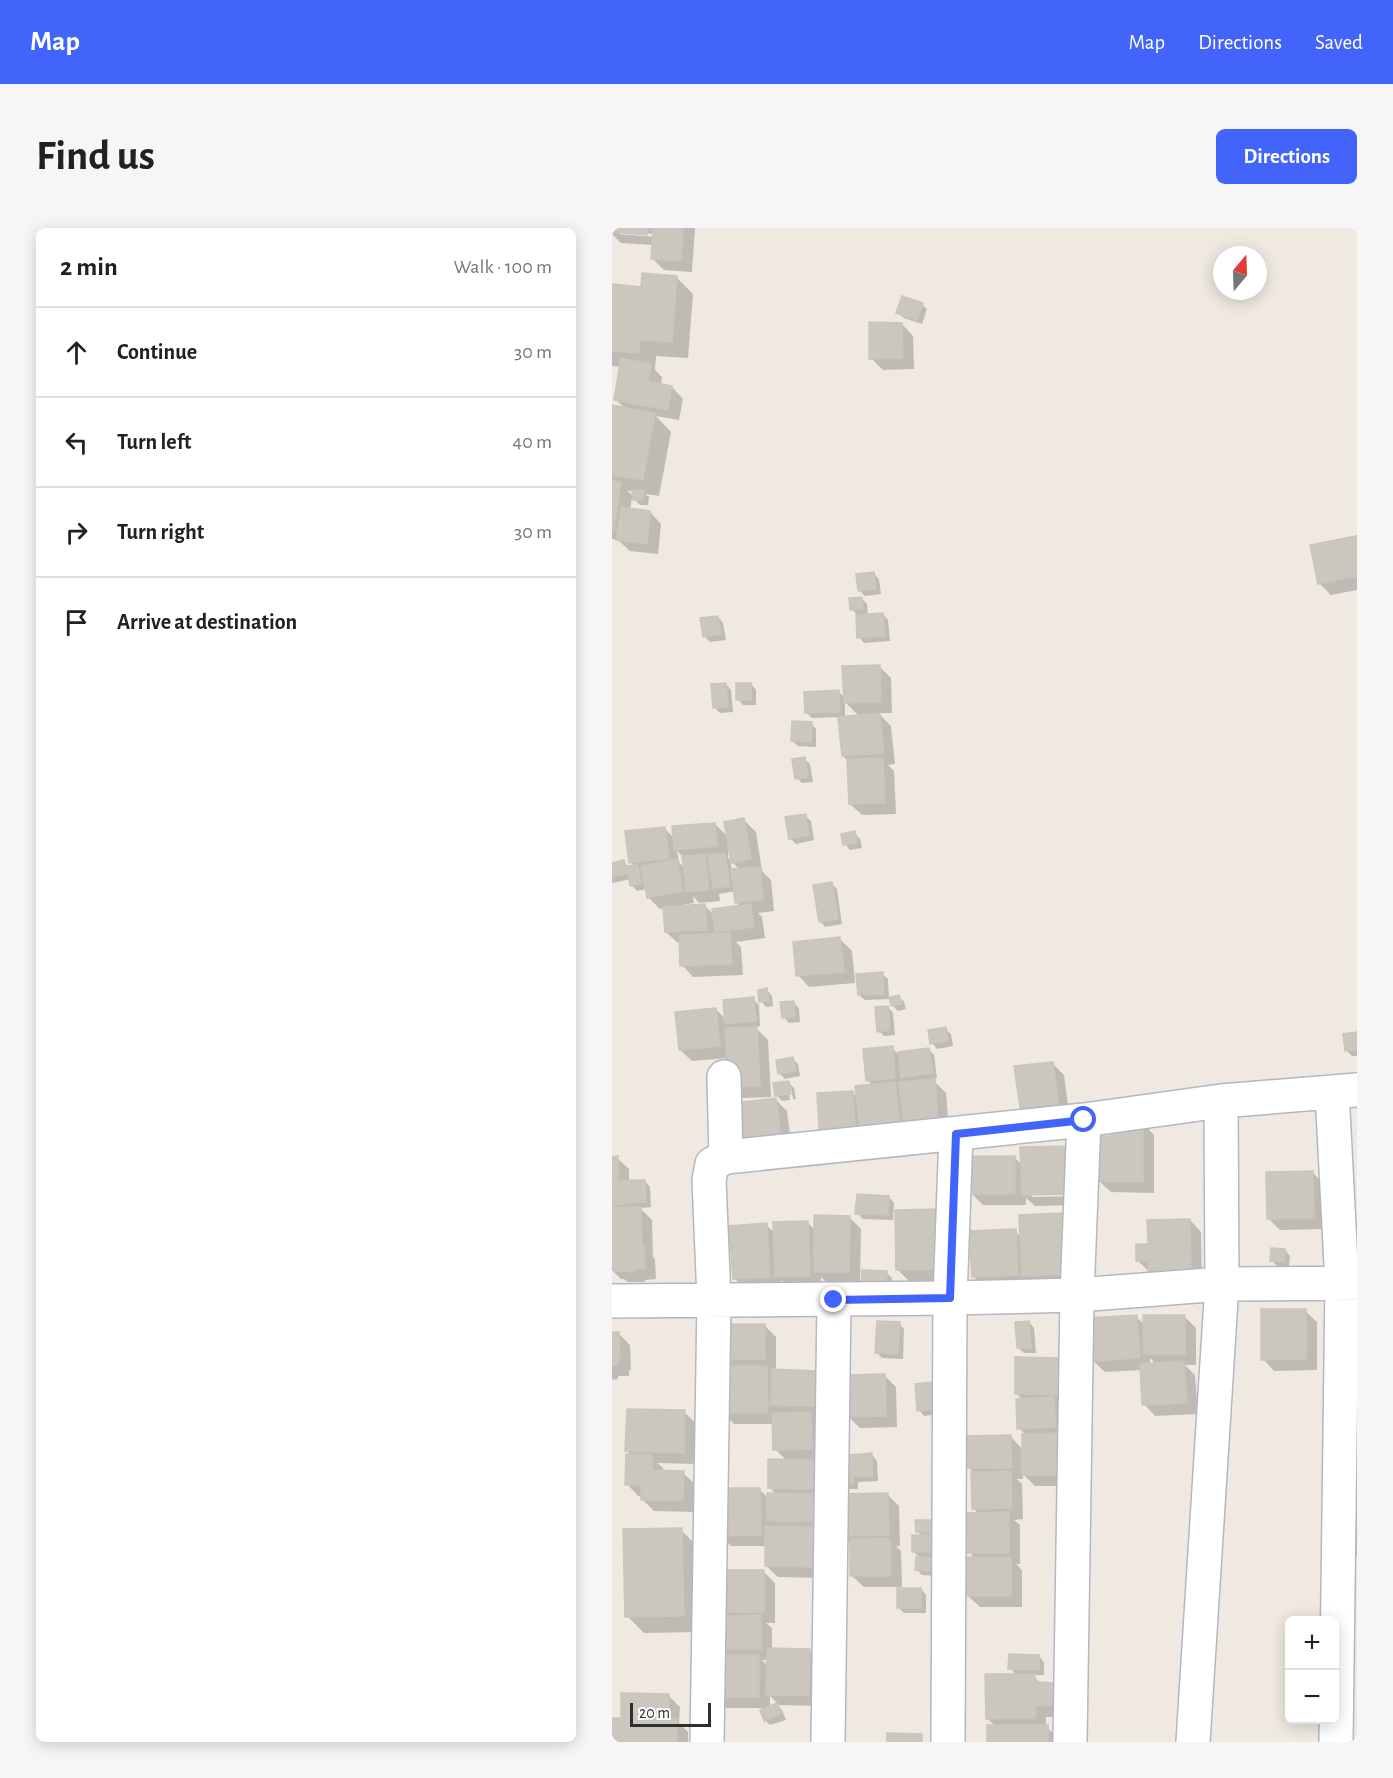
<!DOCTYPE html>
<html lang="en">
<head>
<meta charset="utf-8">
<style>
	:root { --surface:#fff; --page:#f6f6f6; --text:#202124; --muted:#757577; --line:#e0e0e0; --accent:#4264fb }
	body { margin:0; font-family:"Alegreya Sans",sans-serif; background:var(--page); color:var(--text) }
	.controls { position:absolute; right:18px; bottom:18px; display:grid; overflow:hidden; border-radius:9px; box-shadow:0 3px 15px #0003 }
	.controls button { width:54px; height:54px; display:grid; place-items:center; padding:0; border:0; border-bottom:2px solid var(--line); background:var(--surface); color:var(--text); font:30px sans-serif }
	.compass { position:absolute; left:601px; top:18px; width:54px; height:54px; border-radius:50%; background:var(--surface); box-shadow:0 3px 15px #0003; rotate:19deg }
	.scale { position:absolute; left:18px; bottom:15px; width:81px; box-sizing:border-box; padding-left:6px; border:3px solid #2e2e2e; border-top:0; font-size:16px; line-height:21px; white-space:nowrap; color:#2e2e2e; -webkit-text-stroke:4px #fff; paint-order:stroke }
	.stop { position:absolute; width:18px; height:18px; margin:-14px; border:4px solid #4264fb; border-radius:50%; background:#fff }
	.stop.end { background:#4264fb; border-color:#fff; box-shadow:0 2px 6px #0008 }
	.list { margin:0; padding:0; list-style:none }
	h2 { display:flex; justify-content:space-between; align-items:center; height:78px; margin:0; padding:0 24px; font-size:26px }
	h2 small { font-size:20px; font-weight:400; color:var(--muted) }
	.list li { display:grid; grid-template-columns:39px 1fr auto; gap:18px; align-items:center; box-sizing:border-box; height:90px; padding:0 24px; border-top:2px solid var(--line) }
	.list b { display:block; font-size:22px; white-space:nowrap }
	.list em { font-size:20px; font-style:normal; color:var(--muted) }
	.icon { flex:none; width:33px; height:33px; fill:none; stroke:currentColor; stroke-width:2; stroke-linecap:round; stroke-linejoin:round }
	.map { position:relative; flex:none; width:745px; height:1514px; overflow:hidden; border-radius:9px }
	header { display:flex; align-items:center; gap:36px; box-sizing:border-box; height:84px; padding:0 30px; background:var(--accent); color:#fff }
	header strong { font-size:28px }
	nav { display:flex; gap:33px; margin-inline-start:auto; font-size:21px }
	.intro { display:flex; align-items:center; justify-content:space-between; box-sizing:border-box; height:144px; padding:0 36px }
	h1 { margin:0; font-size:42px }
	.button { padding:15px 27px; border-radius:9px; background:var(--accent); color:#fff; font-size:21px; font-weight:700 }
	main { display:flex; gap:36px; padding:0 36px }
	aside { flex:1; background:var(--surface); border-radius:9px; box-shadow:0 3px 15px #0003 }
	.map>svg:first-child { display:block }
	.shadow { fill:#0003; fill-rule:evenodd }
	.building { fill:#cbc7bf; stroke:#cbc5ba; stroke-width:1.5 }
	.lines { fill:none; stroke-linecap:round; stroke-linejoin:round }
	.minor-casing { stroke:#b4b7c1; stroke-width:36 }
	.minor { stroke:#fff; stroke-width:33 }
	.route { stroke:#4264fb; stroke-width:8 }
</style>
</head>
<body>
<header>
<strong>Map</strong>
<nav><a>Map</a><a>Directions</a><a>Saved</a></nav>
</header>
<div class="intro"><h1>Find us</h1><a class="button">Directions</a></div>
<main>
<aside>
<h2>2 min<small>Walk · 100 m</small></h2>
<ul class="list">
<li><svg class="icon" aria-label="ahead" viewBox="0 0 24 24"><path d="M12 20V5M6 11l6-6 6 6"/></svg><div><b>Continue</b></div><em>30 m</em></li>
<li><svg class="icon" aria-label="left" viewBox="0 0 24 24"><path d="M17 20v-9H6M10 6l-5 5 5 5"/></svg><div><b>Turn left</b></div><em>40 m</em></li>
<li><svg class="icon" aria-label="right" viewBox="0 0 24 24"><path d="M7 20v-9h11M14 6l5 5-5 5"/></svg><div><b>Turn right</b></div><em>30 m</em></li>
<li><svg class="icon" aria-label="arrive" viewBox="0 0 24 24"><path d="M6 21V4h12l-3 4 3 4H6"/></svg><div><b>Arrive at destination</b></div></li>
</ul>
</aside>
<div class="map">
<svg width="745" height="1514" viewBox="0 0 745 1514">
	<rect width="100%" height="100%" fill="#efe9e1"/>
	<!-- shadow -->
	<path class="shadow" d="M 0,0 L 83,0 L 80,44 L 52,42 L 41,31 L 41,17 L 9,15 L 0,6 ZM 7,3 L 43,6 L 43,9 L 7,6 Z
		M 64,49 L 81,66 L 76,130 L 44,128 L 43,142 L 50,149 L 49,157 L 60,159 L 71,171 L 67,192 L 44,188 L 59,204 L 47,268 L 33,266 L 37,269 L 36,277 L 28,277 L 20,269 L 18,282 L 38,284 L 49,296 L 46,326 L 18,323 L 6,312 L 0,311 L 0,179 L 14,181 L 3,171 L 9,139 L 0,138 L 0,58 L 30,60 ZM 15,262 L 22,264 L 22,269 Z
		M 310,76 L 315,81 L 310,96 L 292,90 L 286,85 Z
		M 290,96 L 301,108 L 302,141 L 271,142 L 259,130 Z
		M 743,309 L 745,311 L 745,362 L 719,367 L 707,355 Z
		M 262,346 L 267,351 L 269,366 L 253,368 L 247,362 Z
		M 249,370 L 255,376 L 256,387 L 271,386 L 276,392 L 278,413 L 252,415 L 247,409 L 245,387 L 240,381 Z
		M 106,389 L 111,395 L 114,412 L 98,414 L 92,408 Z
		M 267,438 L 279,450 L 280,485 L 266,485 L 279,498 L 283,536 L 276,537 L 282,543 L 284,586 L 250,587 L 238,576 L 236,533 L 231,528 L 228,489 L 200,490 L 195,485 L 227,464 L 233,470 ZM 233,474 L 247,488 L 233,490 Z
		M 114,456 L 119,462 L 121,484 L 108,485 L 103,480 Z
		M 139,456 L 144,462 L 144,477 L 131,477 L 126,471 Z
		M 199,495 L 204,501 L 204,519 L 186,518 L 180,513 Z
		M 192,531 L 198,536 L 201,554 L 190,555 L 185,550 Z
		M 193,588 L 199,593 L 202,612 L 184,616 L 178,610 Z
		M 132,592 L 144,604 L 150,643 L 159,652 L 162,683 L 146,685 L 150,689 L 153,710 L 124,714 L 129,719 L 131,747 L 81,749 L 70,737 L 69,715 L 66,715 L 54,704 L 53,680 L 48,681 L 36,669 L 35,661 L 25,663 L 20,657 L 19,651 L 0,655 L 0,636 L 12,634 L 17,639 L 23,639 L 19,634 L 52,600 L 62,610 L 103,596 L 116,609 ZM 118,621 L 120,634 L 116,630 L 116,622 ZM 65,623 L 72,630 L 73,641 L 67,634 ZM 118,632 L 128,642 L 120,643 ZM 123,663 L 124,674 L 129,679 L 102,687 L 93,678 L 70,679 L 70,677 L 82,675 L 81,668 L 87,675 L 108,673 L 107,666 Z
		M 243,605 L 248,611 L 250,620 L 238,622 L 233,616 Z
		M 220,656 L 225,661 L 230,696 L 213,699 L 208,693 Z
		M 228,711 L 240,723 L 243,755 L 197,759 L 186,747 Z
		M 270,746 L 276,751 L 277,770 L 287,768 L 292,774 L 294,781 L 286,783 L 281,778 L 279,771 L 253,772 L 247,767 Z
		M 155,762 L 160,768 L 161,778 L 154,779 L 149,773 Z
		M 141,771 L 147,777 L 148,798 L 143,799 L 156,812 L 159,869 L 129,870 L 118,859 L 116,830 L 80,833 L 68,822 L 104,781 L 114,792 Z
		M 181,774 L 187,780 L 188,794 L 177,795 L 172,789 Z
		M 276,779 L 281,785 L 283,807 L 272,808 L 267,803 Z
		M 333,801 L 339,806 L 341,818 L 325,821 L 320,815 Z
		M 745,805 L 745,828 L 740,828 L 735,823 Z
		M 280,820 L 286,826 L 316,821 L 322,827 L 325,850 L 320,851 L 334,865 L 338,915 L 221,926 L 241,865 L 246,870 L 261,858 L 255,852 Z
		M 181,831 L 186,836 L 188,848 L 173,851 L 168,846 Z
		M 440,835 L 452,847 L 458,892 L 410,885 Z
		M 177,855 L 182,860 L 184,871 L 181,871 L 179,859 L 176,859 L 178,872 L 170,873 L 164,867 Z
		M 164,872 L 175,883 L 181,929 L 135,934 Z
		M 531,895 L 542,907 L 542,965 L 499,964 L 487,953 L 500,909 Z
		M 457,920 L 468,931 L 470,977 L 423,978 L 414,970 L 414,977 L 371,977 L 360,966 L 360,929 L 402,929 L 410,937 L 410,921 ZM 466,965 L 466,968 L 420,969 L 420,966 Z
		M 0,930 L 5,930 L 17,941 L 17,954 L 33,953 L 38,959 L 39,979 L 28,980 L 40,992 L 41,1029 L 43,1031 L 44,1051 L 33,1052 L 33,1054 L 16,1054 L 12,1051 L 9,1051 L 0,1042 Z
		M 700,944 L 712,956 L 713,1001 L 668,1002 L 657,991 Z
		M 277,969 L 282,975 L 281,992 L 251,991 L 245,985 Z
		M 284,983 L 342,1052 L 297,1053 L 285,1041 Z
		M 237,989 L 249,1001 L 248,1055 L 215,1055 L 209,1049 L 209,1059 L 176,1060 L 169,1052 L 169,1060 L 134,1062 L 122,1050 L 154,997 L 163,1005 L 195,994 L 204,1003 Z
		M 578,992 L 589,1004 L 590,1053 L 549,1055 L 525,1032 L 537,1017 Z
		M 403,1003 L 410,1010 L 465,1057 L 373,1060 L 361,1048 Z
		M 673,1022 L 678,1028 L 677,1039 L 665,1038 L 660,1033 Z
		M 274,1044 L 280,1050 L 279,1062 L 256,1068 Z
		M 693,1083 L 705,1094 L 705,1142 L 662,1143 L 651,1131 Z
		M 572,1088 L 584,1100 L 584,1137 L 573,1137 L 583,1147 L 586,1186 L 543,1188 L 532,1176 L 530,1142 L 493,1144 L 481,1133 L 524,1089 L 533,1097 ZM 538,1130 L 544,1136 L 538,1137 Z
		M 417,1094 L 422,1100 L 424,1125 L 412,1125 L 406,1120 Z
		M 287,1096 L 292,1101 L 291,1131 L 270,1130 L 265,1125 Z
		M 152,1097 L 164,1109 L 164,1143 L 203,1144 L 215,1156 L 214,1189 L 202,1189 L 210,1197 L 211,1232 L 201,1232 L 214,1245 L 214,1350 L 166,1349 L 154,1338 L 154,1318 L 119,1318 L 108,1307 L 147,1261 L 156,1270 L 165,1267 L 157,1259 L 175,1233 L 163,1221 L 162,1196 L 122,1196 L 111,1185 L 108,1131 Z
		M 0,1105 L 6,1105 L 18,1117 L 19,1142 L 17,1142 L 17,1148 L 6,1148 L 6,1151 L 0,1152 Z
		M 449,1131 L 457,1258 L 423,1258 L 411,1246 L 411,1251 L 405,1251 L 410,1256 L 411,1291 L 402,1292 L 408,1297 L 408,1336 L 404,1336 L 410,1342 L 410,1379 L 368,1379 L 356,1368 L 364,1331 L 357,1324 L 367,1286 L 362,1281 L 361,1244 L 356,1239 L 399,1209 L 411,1222 L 414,1207 L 407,1200 L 411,1172 L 404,1165 Z
		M 272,1147 L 284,1159 L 285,1199 L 248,1200 L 236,1188 Z
		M 320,1156 L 325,1161 L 328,1186 L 312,1188 L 307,1182 Z
		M 72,1184 L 84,1195 L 83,1236 L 45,1235 L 51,1240 L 51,1244 L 71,1245 L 83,1256 L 82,1284 L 42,1283 L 30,1271 L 30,1268 L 26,1268 L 15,1256 L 20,1228 L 15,1223 Z
		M 260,1227 L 265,1233 L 266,1253 L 246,1254 L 246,1261 L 235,1261 L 239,1244 Z
		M 745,1262 L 745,1328 L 729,1309 L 731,1275 Z
		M 276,1267 L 287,1278 L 288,1318 L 284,1318 L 289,1323 L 290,1359 L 252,1359 L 240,1348 L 239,1316 L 230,1307 Z
		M 322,1293 L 330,1348 L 310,1347 L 305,1342 L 309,1331 L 301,1323 L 310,1308 L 305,1303 Z
		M 69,1302 L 86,1319 L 88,1404 L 32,1405 L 15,1388 Z
		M 151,1343 L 163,1355 L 163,1395 L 154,1395 L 160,1400 L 160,1422 L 197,1423 L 209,1434 L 208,1478 L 165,1477 L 170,1482 L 174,1492 L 158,1497 L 153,1492 L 156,1480 L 115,1480 L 103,1468 L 115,1389 L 109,1383 ZM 150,1432 L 156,1432 L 156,1438 ZM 158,1468 L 166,1476 L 158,1480 Z
		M 309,1361 L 314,1367 L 314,1385 L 292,1385 L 287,1380 Z
		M 427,1428 L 432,1434 L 432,1447 L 421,1447 L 456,1488 L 434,1489 L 434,1499 L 447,1510 L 447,1514 L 376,1514 L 383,1498 L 375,1490 L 405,1448 L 398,1440 Z
		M 56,1467 L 68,1479 L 67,1495 L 76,1504 L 76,1514 L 0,1514 L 0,1491 L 10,1491 Z"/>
	<!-- building -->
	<path class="building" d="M 0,0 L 36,0 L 35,7 L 0,4 Z
		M 41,0 L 71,0 L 69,33 L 39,31 Z
		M 30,45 L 65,48 L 60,114 L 28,112 L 27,125 L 0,123 L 0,56 L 29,59 Z
		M 290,68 L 311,75 L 305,92 L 284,85 Z
		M 257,94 L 290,95 L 291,130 L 257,131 Z
		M 9,130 L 39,136 L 36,153 L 60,158 L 56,182 L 2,172 Z
		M 0,177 L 43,185 L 31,252 L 0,247 Z
		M 0,253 L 9,254 L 2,302 L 0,302 Z
		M 20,262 L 32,262 L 31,272 L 21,272 Z
		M 9,279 L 38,283 L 35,316 L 4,312 Z
		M 744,308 L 745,348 L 706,356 L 698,317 Z
		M 262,344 L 264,361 L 246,363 L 244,346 Z
		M 250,369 L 251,381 L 238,382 L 237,370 Z
		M 271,385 L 273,408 L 245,410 L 244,387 Z
		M 106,388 L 109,406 L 91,409 L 88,390 Z
		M 268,437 L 269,474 L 232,475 L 230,438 Z
		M 114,455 L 116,479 L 101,480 L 99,456 Z
		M 124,455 L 139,455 L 140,472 L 124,472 Z
		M 227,462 L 228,484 L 193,485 L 192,464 Z
		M 268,485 L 272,525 L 230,528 L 226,489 Z
		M 180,493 L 200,494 L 199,514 L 179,513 Z
		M 193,529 L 196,549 L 183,551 L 180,531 Z
		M 271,530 L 273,575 L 237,576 L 235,531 Z
		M 194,586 L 197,607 L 177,611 L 173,589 Z
		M 132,590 L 139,631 L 119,635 L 112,594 Z
		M 103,595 L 105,618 L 62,622 L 60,598 Z
		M 53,599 L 57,630 L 17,635 L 13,603 Z
		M 243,603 L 245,615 L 231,617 L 229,606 Z
		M 113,625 L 118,658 L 101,661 L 96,627 Z
		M 93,626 L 97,662 L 74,664 L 70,628 Z
		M 65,631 L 71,663 L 35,670 L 29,638 Z
		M 12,632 L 15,646 L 0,649 L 0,635 Z
		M 26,637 L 29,656 L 18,658 L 15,638 Z
		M 148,639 L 151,672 L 123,675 L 119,641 Z
		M 220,654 L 226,691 L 207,694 L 201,657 Z
		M 93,676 L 95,702 L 53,704 L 51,679 Z
		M 139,676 L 142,699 L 103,704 L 100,681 Z
		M 118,705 L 120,736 L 68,738 L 67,707 Z
		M 228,709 L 232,744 L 184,748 L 181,714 Z
		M 271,744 L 272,766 L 246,767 L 244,746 Z
		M 155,760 L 157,773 L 147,774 L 146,762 Z
		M 287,767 L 290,776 L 279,778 L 277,769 Z
		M 142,769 L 144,793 L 113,796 L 111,772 Z
		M 182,773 L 183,789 L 170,790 L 168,774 Z
		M 276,778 L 278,802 L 265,804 L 263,779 Z
		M 104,780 L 108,818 L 67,822 L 63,784 Z
		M 145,799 L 148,858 L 116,859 L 113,800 Z
		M 334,799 L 336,813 L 318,816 L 316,802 Z
		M 745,804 L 745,822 L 733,823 L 731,806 Z
		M 281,818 L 283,850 L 254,853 L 251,821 Z
		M 317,820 L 321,845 L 289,850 L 286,824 Z
		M 181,829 L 184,843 L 166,846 L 164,832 Z
		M 441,834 L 447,881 L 409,886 L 402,838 Z
		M 323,851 L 327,904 L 292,906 L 287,854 Z
		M 177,853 L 179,866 L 163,868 L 161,855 Z
		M 283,854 L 289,907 L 249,912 L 243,858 Z
		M 241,863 L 244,913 L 208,915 L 205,865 Z
		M 164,870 L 170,918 L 121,923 L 116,876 Z
		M 499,893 L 531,894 L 531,954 L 486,953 L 486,908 L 499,908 Z
		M 457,918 L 459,966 L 410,967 L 408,919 Z
		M 6,928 L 6,952 L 0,952 L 0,929 Z
		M 358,928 L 403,928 L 403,966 L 358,966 Z
		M 701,943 L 702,990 L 655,991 L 654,944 Z
		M 20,952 L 33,952 L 34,974 L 21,975 Z
		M 20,952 L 21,975 L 9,976 L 9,953 Z
		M 0,953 L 9,953 L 9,976 L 0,977 Z
		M 245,966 L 277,968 L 276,987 L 243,986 Z
		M 0,979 L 29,979 L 30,1018 L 32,1018 L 33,1040 L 22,1041 L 22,1043 L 3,1043 L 2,1040 L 0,1040 Z
		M 330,981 L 331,1041 L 284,1042 L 283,982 Z
		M 452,985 L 454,1046 L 410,1048 L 407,987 Z
		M 202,987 L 238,988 L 237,1044 L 202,1044 Z
		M 578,991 L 579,1042 L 536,1044 L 536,1033 L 524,1033 L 524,1016 L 536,1016 L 535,992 Z
		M 196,993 L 198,1048 L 163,1049 L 161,994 Z
		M 155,995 L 158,1049 L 121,1051 L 117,998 Z
		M 404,1001 L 406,1047 L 360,1049 L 357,1003 Z
		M 659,1020 L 673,1021 L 672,1034 L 658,1033 Z
		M 250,1042 L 275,1043 L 274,1064 L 249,1063 Z
		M 649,1081 L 694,1081 L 694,1131 L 649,1132 Z
		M 525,1087 L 528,1130 L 479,1133 L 477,1090 Z
		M 531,1087 L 573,1087 L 573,1126 L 532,1126 Z
		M 265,1093 L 288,1094 L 286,1126 L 263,1125 Z
		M 417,1093 L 419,1120 L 405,1120 L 403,1094 Z
		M 106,1096 L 153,1096 L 153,1131 L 107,1131 Z
		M 0,1104 L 7,1104 L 8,1131 L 6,1131 L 6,1137 L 0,1137 Z
		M 403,1129 L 449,1130 L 449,1167 L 403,1166 Z
		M 572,1133 L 575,1175 L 530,1177 L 528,1136 Z
		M 109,1138 L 155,1138 L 156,1185 L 109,1185 Z
		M 160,1141 L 204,1143 L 203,1178 L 159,1177 Z
		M 273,1146 L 274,1188 L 235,1189 L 234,1147 Z
		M 320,1154 L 323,1181 L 305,1183 L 303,1156 Z
		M 442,1169 L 444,1199 L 405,1201 L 404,1171 Z
		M 15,1181 L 73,1182 L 72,1225 L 13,1223 Z
		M 199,1184 L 200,1221 L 161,1222 L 160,1185 Z
		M 446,1205 L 446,1247 L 410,1247 L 410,1206 Z
		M 399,1207 L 400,1240 L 355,1240 L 354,1208 Z
		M 260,1225 L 261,1248 L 241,1249 L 241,1256 L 227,1256 L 227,1243 L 238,1242 L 237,1227 Z
		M 14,1226 L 40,1227 L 40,1242 L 72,1243 L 71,1273 L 29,1272 L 29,1257 L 13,1257 Z
		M 156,1231 L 203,1232 L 202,1261 L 156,1260 Z
		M 399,1243 L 400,1280 L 360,1281 L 359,1244 Z
		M 106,1260 L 148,1260 L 149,1307 L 106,1308 Z
		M 155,1265 L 204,1266 L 204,1294 L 155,1293 Z
		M 276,1265 L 277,1307 L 229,1308 L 228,1266 Z
		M 397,1284 L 397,1325 L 355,1325 L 355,1285 Z
		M 303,1292 L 323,1292 L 323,1304 L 304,1304 Z
		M 153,1298 L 203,1299 L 203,1339 L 153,1338 Z
		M 70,1300 L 72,1388 L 13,1389 L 11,1301 Z
		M 300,1307 L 326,1307 L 326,1324 L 300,1324 Z
		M 278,1310 L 279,1348 L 238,1348 L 238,1311 Z
		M 304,1329 L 325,1330 L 325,1343 L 303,1342 Z
		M 355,1329 L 399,1329 L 399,1368 L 355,1368 Z
		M 107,1342 L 152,1342 L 152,1384 L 108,1384 Z
		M 285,1360 L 309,1360 L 309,1380 L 285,1380 Z
		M 149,1387 L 150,1421 L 103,1421 L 102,1388 Z
		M 155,1420 L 198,1421 L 197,1467 L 154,1467 Z
		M 397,1426 L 427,1427 L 427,1442 L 396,1441 Z
		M 102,1427 L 147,1427 L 147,1469 L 102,1469 Z
		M 373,1446 L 423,1446 L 423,1454 L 445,1455 L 445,1477 L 423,1478 L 423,1490 L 374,1491 Z
		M 9,1465 L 57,1466 L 56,1490 L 65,1491 L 65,1514 L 0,1514 L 0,1490 L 9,1490 Z
		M 165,1475 L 169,1486 L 152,1493 L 148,1482 Z
		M 375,1497 L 436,1497 L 436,1514 L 375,1514 Z
		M 275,1505 L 310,1506 L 310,1514 L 275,1514 Z"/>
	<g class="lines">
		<!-- minor casing -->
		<g class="minor-casing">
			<path id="minor" d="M 112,849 L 114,929
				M 720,864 L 730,1055 L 724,1514
				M 0,1073 L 338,1070 L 465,1067 L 610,1056 L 745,1055
				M 95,1514 L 102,1071 L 97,952 L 100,936 L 114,929 L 472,892 L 609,873 L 745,862
				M 216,1514 L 222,1072
				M 336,1514 L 338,1070 L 344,906
				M 458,1514 L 465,1067 L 472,892
				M 581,1514 L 610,1056 L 609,873"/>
		</g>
		<!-- minor -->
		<use href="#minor" class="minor"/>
	</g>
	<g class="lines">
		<!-- route -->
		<path class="route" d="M 222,1072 L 338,1070 L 344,906 L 472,892"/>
	</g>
</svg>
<div class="controls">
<button>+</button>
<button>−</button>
</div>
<svg class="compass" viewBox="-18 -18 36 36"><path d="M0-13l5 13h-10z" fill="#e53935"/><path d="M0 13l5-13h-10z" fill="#757577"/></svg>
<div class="scale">20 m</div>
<div class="stop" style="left:472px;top:892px"></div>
<div class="stop end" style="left:222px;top:1072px"></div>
</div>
</main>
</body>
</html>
